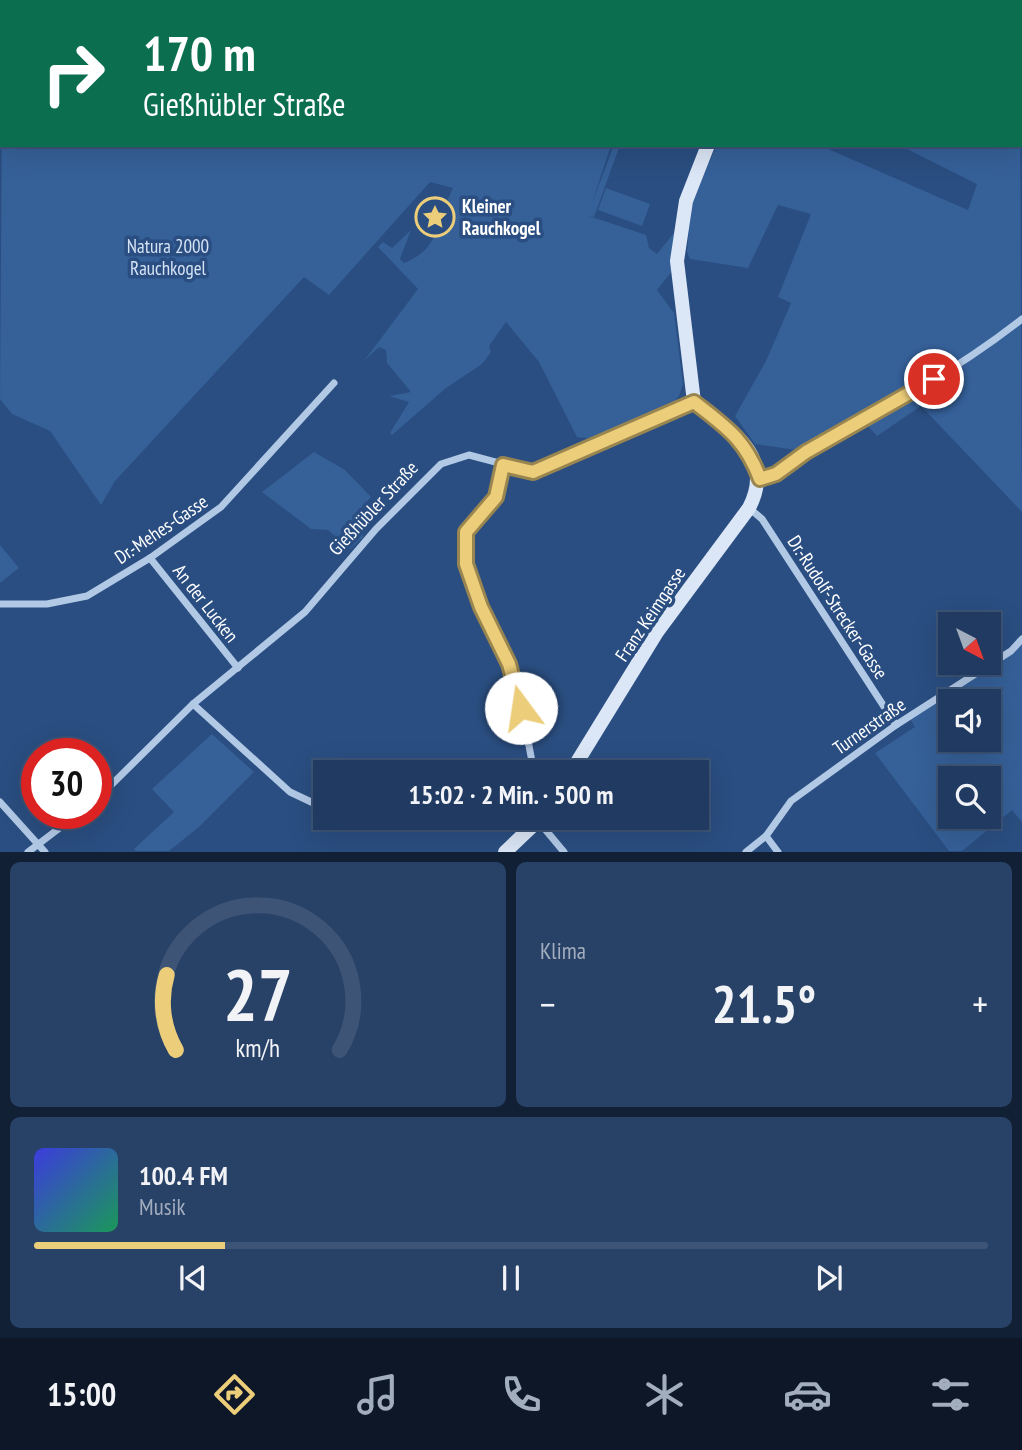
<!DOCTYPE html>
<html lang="de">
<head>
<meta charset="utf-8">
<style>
	body { margin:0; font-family:"PT Sans Narrow",sans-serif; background:#284167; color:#f1f3f6; height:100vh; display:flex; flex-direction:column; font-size:26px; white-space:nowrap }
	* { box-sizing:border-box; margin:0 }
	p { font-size:23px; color:#a2adbd }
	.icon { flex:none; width:38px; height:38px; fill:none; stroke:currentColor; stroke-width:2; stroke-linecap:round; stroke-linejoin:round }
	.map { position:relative; height:852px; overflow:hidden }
	.details { display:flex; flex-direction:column; gap:10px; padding:10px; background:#122035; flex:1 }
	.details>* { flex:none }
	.hud { position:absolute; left:0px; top:0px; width:1022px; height:147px; box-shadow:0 7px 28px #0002,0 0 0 2px #3d5476; background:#0b6e4f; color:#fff; overflow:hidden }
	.needle { width:46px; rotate:139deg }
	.tools { position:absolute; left:938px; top:612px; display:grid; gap:14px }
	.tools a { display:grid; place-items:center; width:63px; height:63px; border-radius:0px; background:#203a61; box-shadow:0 7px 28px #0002,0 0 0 2px #3d5476; font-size:35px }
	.speed { position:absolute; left:21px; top:738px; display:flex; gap:14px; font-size:35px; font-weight:700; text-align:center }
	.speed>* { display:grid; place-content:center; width:91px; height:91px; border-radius:50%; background:#203a61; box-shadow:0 7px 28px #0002,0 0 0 2px #3d5476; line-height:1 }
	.speed .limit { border:10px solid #d22; background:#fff; color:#111 }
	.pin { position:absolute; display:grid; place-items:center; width:60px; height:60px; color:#fff; margin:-30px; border:4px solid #fff; border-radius:50%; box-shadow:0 2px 7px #0007 }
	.me { position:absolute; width:77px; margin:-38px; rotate:346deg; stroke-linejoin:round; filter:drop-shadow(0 0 5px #0008) }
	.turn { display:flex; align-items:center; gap:24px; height:147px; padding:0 28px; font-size:32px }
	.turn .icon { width:91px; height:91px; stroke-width:2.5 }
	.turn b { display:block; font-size:49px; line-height:60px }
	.big { font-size:52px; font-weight:700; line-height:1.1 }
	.details .card { flex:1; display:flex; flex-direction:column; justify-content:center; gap:10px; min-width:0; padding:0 24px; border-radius:10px; background:#284167 }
	.details .dial { align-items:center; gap:0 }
	.dial svg { height:182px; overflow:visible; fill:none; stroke:#3d5476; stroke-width:7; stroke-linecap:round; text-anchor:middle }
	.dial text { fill:#f1f3f6; stroke:none }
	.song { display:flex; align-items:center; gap:21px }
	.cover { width:84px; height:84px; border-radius:10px; background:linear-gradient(135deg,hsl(240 70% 55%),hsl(150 70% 35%)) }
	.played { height:7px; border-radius:4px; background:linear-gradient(90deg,#eccd7a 20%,#3d5476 20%) }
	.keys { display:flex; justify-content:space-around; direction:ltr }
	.heat { display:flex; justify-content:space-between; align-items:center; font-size:38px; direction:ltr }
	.details .tiles { flex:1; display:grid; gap:10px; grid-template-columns:1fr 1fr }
	.card:last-child { grid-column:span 2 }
	.trip { position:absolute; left:313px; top:760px; width:396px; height:70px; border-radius:0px; background:#203a61; box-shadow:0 7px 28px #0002,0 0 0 2px #3d5476; font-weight:700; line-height:70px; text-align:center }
	.dock { display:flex; height:112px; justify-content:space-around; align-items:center; background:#0d1727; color:#a2adbd }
	.dock .icon { width:49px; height:49px }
	.dock .current { color:#eccd7a }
	.dock b { font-size:32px; color:#f1f3f6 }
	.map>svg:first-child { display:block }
	.green { fill:#356098; fill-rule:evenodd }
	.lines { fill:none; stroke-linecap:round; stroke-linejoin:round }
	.street { stroke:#b2c9e6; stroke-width:7 }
	.secondary { stroke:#dbe6f6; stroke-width:14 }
	.route-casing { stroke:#99854f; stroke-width:18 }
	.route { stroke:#eccd7a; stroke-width:12 }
	.labels { text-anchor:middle; stroke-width:7; stroke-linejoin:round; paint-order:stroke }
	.poi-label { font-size:19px; font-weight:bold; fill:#fff; stroke:#2a4e81; text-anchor:start }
	.park-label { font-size:19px; fill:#d5e3f5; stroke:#2a4e81 }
	.street-label { font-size:19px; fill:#fff; stroke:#2a4e81 }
</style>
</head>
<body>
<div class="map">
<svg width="1022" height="852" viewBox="0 0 1022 852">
	<rect width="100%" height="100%" fill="#2a4e81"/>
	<g class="green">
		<path d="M 65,0 L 662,0 L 65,2 Z"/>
		<path d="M 2,101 L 2,145 L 611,145 L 592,203 L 614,145 L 620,145 L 594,217 L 586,215 L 646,235 L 649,248 L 657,254 L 677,229 L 672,271 L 657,290 L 674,313 L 683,384 L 679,396 L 672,404 L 593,439 L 577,437 L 539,362 L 506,322 L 489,346 L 491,352 L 482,364 L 446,388 L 392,435 L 390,433 L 409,402 L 389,396 L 411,392 L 387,363 L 386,350 L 379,347 L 364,361 L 418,289 L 378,247 L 383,242 L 392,248 L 411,230 L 400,259 L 404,263 C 442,248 436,220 453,188 L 430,182 L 329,295 L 304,277 L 115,481 L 101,505 L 50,431 L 12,414 L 0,399 Z"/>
		<path d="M 1020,106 L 1022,512 L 921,406 L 877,436 L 860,417 L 796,450 L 755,444 L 735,416 L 766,361 L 791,303 L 778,297 L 811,214 L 778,205 L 748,268 L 690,259 L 687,252 L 691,202 L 717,145 L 819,145 L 968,210 L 977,184 L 899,145 L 1020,145 Z"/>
		<path d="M 606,188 L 650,204 L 642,226 L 598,210 Z"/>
		<path d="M 314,452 L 345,470 L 371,497 L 362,507 L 363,537 L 350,549 L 328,530 L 311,529 L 262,492 Z"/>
		<path d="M 0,545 L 19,568 L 0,583 Z"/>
		<path d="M 1022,645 L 1022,822 L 1012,810 L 962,851 L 949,851 L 875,753 L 915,727 L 910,719 ZM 950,702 L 989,702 L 989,740 L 950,740 ZM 950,779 L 989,779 L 989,817 L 950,817 Z"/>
		<path d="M 212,734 L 254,772 L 199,827 L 169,851 L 136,851 L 134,849 L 174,812 L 152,789 Z"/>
	</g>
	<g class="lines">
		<g class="street">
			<path d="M 503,465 L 496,497 L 466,532 L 466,564 L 481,607 L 517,683 L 534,772"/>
			<path d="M 760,479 C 780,473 793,459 811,449 C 884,410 957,370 1022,319"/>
			<path d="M 749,508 L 762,519 L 896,725"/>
			<path d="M 150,558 L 238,668"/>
			<path d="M 0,604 L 47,604 L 87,596 L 150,558 L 221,507 L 334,383"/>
			<path d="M 193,704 L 290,792 L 326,809"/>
			<path d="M 96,800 L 193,704 L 305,612 L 376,529 L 441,464 L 469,455 L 533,472 L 693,402"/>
			<path d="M 0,802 L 45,852"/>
			<path d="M 355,817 L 365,820 L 402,817"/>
			<path d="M 525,817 L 539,822 L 564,852"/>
			<path d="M 766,836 L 778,852"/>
			<path d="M 28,852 L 78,814"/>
			<path d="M 746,852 L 766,836 L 791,801 L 896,725 L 1011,651 L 1022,639"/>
		</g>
		<g class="secondary">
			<path d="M 801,0 L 802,2"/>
			<path d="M 772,2 L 773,0"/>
			<path d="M 571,772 L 657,632 L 749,508 C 776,456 731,430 694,402 L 677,261 L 686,201 L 708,145"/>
			<path d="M 505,852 L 542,817"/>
		</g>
	</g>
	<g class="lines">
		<g class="route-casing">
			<path id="route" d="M 521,708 L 509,664 L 481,607 L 466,564 L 466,532 L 496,497 L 503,465 L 533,472 L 694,402 C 726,427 745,439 760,479 L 776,474 L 806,452 L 934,379"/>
		</g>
		<use href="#route" class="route"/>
	</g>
	<defs>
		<g id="sight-ring" transform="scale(2.0125)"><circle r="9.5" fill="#2a4e81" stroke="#eccd7a" stroke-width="1.5"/><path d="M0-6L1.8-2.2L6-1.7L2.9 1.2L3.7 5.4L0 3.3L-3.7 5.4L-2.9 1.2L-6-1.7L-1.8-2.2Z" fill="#eccd7a"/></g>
	</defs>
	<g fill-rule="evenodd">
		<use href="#sight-ring" x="435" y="217"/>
	</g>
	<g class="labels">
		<g class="poi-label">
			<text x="462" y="213">Kleiner<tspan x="462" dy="22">Rauchkogel</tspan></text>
		</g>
		<g class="park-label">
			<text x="168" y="253">Natura 2000<tspan x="168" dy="22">Rauchkogel</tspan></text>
		</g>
		<g class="street-label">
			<text transform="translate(373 508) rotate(-47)" y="7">Gießhübler Straße</text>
			<text transform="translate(161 529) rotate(-34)" y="7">Dr.-Mehes-Gasse</text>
			<text transform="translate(206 603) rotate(52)" y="7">An der Lucken</text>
			<text transform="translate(838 607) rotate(57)" y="7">Dr.-Rudolf-Strecker-Gasse</text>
			<text transform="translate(650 614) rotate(-56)" y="7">Franz Keimgasse</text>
			<text transform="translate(869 726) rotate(-35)" y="7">Turnerstraße</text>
		</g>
	</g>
</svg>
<div class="tools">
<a><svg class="needle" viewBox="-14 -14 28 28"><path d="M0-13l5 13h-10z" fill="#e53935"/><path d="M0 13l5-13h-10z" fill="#a2adbd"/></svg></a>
<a><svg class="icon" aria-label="sound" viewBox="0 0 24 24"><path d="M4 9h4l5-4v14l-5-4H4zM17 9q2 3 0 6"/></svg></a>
<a><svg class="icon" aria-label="search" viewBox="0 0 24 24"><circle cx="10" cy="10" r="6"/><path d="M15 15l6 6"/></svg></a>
</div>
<div class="speed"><div class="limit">30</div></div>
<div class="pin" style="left:934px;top:379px;background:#d93025"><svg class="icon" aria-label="arrive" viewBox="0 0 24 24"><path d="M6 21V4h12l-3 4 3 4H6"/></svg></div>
<svg class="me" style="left:521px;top:708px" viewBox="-20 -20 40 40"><circle r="19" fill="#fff"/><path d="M0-13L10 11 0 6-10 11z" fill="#eccd7a"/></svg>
<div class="trip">15:02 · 2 Min. · 500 m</div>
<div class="hud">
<div class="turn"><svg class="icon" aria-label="right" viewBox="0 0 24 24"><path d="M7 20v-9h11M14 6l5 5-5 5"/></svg><div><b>170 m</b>Gießhübler Straße</div></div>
</div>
</div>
<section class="details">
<div class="tiles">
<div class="card dial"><svg viewBox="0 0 100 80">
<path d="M14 69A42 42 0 1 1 86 69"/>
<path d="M14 69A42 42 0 0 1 10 36" stroke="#eccd7a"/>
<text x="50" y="56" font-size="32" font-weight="700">27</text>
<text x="50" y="72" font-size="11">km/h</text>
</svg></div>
<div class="card"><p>Klima</p>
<div class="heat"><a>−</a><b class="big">21.5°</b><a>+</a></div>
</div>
<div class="card">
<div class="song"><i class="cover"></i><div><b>100.4 FM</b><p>Musik</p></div></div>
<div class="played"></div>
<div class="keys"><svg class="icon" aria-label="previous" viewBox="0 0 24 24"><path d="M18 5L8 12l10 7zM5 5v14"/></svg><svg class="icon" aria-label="pause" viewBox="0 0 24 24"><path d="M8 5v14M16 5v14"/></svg><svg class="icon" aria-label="next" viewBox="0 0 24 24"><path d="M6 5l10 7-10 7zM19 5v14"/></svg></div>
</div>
</div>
</section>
<nav class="dock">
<b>15:00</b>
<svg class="icon current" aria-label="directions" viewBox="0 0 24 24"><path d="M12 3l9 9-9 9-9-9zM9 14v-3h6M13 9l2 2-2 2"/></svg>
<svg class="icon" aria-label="music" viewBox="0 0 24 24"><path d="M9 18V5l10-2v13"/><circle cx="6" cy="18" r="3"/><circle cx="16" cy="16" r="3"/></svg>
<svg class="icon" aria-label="phone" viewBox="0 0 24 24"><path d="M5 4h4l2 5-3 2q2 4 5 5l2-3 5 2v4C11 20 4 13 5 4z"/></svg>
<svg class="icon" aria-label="climate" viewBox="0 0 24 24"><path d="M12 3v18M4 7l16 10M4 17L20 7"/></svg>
<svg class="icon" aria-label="car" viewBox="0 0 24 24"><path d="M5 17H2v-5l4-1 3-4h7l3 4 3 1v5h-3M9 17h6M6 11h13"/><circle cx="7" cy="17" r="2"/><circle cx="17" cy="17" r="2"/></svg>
<svg class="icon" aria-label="filters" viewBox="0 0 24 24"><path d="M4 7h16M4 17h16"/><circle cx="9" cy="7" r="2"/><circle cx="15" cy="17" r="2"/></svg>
</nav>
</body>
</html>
